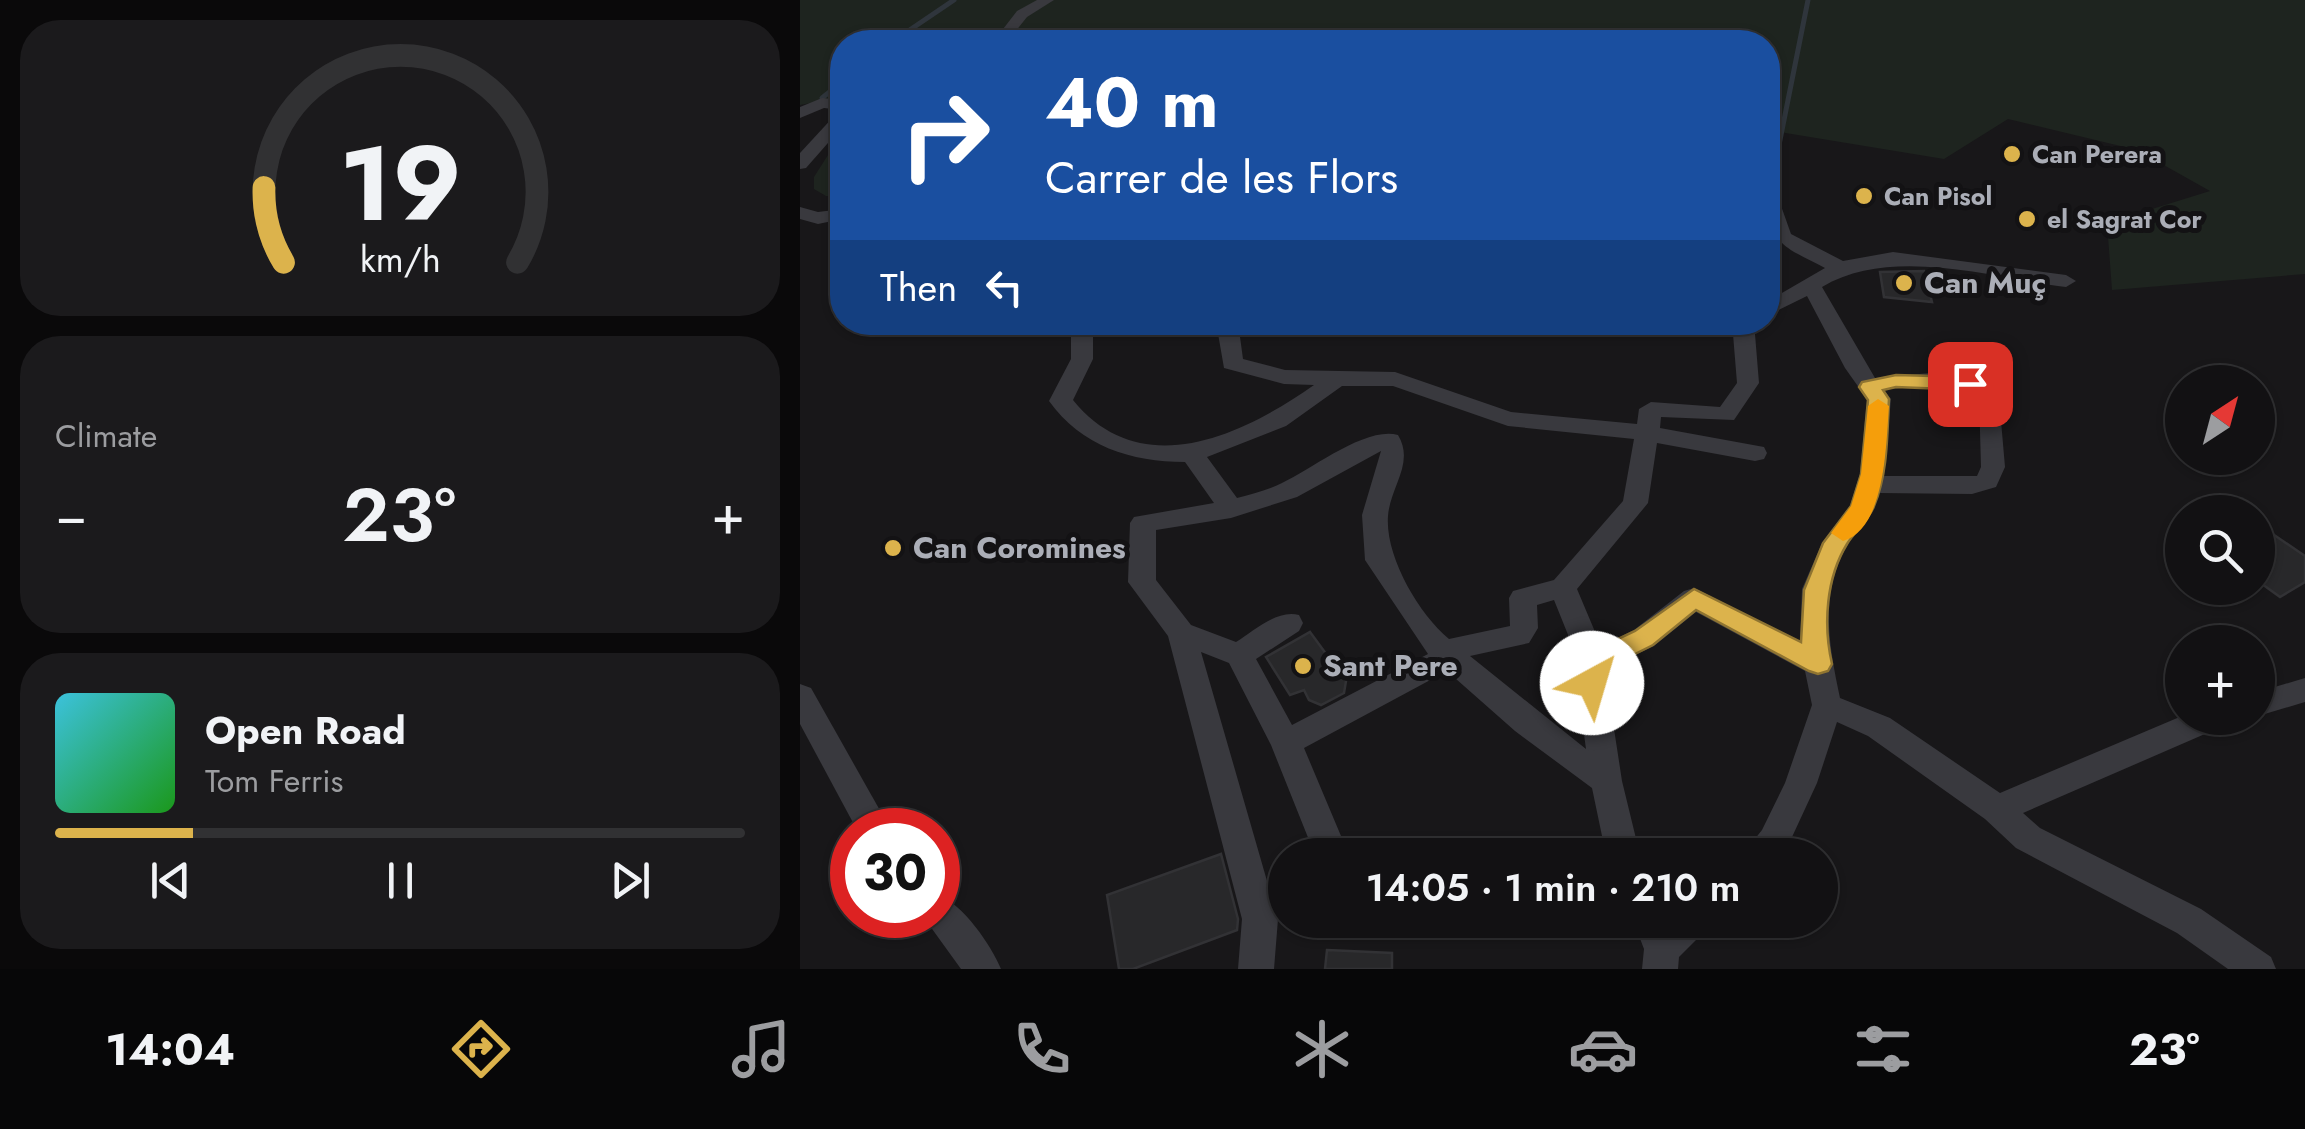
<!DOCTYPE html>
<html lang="en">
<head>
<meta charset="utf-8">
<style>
	body { margin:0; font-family:Jost,sans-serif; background:#1b1a1c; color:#f1f3f6; height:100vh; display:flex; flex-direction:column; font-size:38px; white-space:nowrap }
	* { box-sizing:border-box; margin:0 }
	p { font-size:32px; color:#9c9da0 }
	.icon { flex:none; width:55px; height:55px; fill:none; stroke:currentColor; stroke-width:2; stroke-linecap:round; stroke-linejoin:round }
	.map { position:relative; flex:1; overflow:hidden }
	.sheet { display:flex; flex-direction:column; gap:20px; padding:20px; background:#0a090a; width:800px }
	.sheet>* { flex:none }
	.guide { position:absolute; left:30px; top:30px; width:950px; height:305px; border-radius:40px; box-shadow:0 2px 8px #0004,0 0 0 2px #313133; background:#1a4fa0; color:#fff; overflow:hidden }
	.needle { width:65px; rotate:36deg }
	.controls { position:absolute; left:1365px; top:365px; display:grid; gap:20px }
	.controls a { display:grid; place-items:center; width:110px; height:110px; border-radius:50%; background:#121113; box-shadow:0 2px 8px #0004,0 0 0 2px #313133; font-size:50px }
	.speed { position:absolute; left:30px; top:808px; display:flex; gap:20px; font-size:50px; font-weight:700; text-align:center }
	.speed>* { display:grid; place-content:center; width:130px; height:130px; border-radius:50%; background:#121113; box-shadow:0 2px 8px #0004,0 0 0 2px #313133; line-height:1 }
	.speed .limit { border:15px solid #d22; background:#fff; color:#111 }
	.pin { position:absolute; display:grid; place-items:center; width:85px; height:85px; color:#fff; margin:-42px; border-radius:20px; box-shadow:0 5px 15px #0006 }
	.me { position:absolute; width:110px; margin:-55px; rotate:39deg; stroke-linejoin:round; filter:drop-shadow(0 0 8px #0008) }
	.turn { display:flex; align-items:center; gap:35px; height:210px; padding:0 50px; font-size:45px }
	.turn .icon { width:130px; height:130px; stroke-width:2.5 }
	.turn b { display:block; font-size:70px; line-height:85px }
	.then { display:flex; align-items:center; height:95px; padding:0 50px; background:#0003; gap:20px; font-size:38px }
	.big { font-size:75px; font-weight:600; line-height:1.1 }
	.sheet .widget { flex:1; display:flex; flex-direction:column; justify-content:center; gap:15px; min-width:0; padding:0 35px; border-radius:40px; background:#1b1a1c }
	.sheet .dial { align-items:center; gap:0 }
	.dial svg { height:260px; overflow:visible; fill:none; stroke:#313133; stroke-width:7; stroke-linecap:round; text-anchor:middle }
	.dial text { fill:#f1f3f6; stroke:none }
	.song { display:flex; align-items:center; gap:30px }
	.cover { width:120px; height:120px; border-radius:15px; background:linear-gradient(135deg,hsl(190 70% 55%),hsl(120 70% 35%)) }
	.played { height:10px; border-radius:5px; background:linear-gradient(90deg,#dcb34c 20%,#313133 20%) }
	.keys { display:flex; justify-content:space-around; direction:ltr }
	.heat { display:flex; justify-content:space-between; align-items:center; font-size:55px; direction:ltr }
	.trip { position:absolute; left:468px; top:838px; width:570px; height:100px; border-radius:50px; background:#121113; box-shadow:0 2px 8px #0004,0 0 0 2px #313133; font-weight:600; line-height:100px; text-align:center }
	.menu { display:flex; height:160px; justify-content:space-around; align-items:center; background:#070708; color:#9c9da0 }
	.menu .icon { width:70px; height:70px }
	.menu .on { color:#dcb34c }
	.menu b { font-size:45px; color:#f1f3f6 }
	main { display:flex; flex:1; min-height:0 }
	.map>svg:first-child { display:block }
	.green { fill:#1e241f }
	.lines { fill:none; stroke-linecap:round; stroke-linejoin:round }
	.stream { stroke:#2f353c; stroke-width:5 }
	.building { fill:#28282a; stroke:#323235; stroke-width:2.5 }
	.minor { fill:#39393e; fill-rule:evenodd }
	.route { fill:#dcb34c; stroke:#8f7431; stroke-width:2.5 }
	.slow { fill:#f59e0b }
	.poi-dot { fill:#dcb34c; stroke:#131214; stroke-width:4 }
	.labels { text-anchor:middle; stroke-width:10; stroke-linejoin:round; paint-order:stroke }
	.far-poi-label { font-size:25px; font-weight:bold; fill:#abaeb7; stroke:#131214; text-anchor:start }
	.poi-label { font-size:30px; font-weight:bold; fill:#abaeb7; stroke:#131214; text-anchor:start }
</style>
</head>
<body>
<main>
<section class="sheet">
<div class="widget dial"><svg viewBox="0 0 100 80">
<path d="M14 69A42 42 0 1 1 86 69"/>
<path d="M14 69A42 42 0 0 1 8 46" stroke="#dcb34c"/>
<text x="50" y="56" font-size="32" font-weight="700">19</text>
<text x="50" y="72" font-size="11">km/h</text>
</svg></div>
<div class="widget"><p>Climate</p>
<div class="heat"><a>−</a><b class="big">23°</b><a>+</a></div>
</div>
<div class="widget">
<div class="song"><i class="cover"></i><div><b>Open Road</b><p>Tom Ferris</p></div></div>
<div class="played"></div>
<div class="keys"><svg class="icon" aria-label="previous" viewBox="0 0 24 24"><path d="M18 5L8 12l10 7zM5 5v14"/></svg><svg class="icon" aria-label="pause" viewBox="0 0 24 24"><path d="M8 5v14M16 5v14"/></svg><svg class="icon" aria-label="next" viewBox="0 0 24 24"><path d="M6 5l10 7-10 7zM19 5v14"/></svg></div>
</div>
</section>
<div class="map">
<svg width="1505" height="969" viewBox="0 0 1505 969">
	<rect width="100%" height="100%" fill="#181719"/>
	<g class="green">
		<path d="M 0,0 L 1505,0 L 1505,274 L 1312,290 L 1307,223 L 1410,191 L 1337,150 L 1208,119 L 1144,159 L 968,130 L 968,42 L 648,42 L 639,35 L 633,42 L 42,42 L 42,97 L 0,105 Z"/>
		<path d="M 42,133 L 42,196 L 26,196 L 14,189 L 14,177 Z"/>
	</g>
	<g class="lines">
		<g class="stream">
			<path d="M 92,42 L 154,0"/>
			<path d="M 22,98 L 42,82"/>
			<path d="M 977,155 L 1008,0"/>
		</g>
	</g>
	<g class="building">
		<path d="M 1124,271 L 1132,302 L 1084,297 L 1080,272 Z"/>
		<path d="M 1458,524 L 1505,556 L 1505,582 L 1480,597 L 1458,581 Z"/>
		<path d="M 510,632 L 546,681 L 544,693 L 521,705 L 509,700 L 504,690 L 490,695 L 466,657 Z"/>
		<path d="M 421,854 L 438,919 L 437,930 L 333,969 L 319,969 L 307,895 Z"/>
		<path d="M 527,950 L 592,953 L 592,969 L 525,969 Z"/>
	</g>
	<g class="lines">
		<g class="minor">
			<path d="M 237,0 L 254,0 L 227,17 L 207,42 L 193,42 L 217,11 Z"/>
			<path d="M 22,98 L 42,100 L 42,110 L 24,108 L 0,118 L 0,107 Z"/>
			<path d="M 42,112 L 42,127 L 6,168 L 0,169 L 0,153 L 36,114 Z"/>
			<path d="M 968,198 L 980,203 L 991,234 L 1043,261 L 1093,252 L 1266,275 L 1276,281 L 1266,287 C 1190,277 1091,246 1022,287 L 1075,378 L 1130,373 L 1198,386 L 1205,467 L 1196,487 L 1172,494 L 1079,493 C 1073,515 1058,526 1047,546 C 1019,594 1029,646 1040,698 L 1090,718 L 1200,793 L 1382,716 L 1425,718 L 1421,727 L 1223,813 L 1240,828 L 1401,909 L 1471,957 L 1476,969 L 1428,969 L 1377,933 L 1216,848 L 1185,819 L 1068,736 L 1037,722 L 1017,783 L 986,850 L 981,855 L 942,855 L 962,830 L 985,783 L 1012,705 L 1005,671 L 896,612 L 854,646 L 808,668 L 807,683 L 822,781 L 840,855 L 806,855 L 792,788 L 715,731 L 647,671 L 504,748 L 549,855 L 515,855 L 471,745 L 429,663 L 401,652 L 478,919 L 474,969 L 438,969 L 442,919 L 368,636 L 328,582 L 330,523 L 334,517 L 414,503 L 385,462 C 331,462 281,446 249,401 L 271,359 L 271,322 L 293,322 L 293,359 L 273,400 C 341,484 443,435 514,385 L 484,384 L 424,368 L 416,322 L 438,322 L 443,359 L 485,370 L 595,372 L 711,412 L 837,424 L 839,409 L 851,402 L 920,407 L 937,383 L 932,322 L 954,322 L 959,383 L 934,420 L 861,417 L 860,428 L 964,447 L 967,453 L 964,459 L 955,461 L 857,443 L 848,503 L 777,589 L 801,646 L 834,630 L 884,591 L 894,588 L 1000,641 L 1002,589 L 1022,543 L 1050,506 L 1060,474 L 1067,399 L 1045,368 L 1007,296 L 968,315 L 968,301 L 1025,268 C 988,248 968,246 968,198 ZM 542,386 L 593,386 L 708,426 L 834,439 L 823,501 L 754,580 L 713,591 L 709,598 L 710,626 L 649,639 C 618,613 585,556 588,516 C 590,487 615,463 598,435 C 566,426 512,469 482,483 C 468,490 452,494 437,498 L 407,457 L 486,426 ZM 1114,386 L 1179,395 L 1181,467 L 1177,476 L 1084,476 L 1091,399 L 1084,390 ZM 581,451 L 562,515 L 565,560 L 628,654 L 492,725 L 456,659 L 499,631 L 503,623 L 499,615 C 477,609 454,631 436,642 L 391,625 L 356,580 L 356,530 L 431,518 L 497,497 ZM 754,600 L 779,662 L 777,683 L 786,749 L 670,656 L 729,643 L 738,628 L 737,605 Z"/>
			<path d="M 0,207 L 18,212 L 42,209 L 42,219 L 18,224 L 0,219 Z"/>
			<path d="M 1505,678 L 1505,702 L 1458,716 L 1458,692 Z"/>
			<path d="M 0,684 L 11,688 L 91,830 L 57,830 L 0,724 Z"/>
			<path d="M 138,895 C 163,904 191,945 201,969 L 161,969 L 122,915 L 138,915 Z"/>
			<path d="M 833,920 L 910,920 L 904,932 L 879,957 L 878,969 L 842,969 L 844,949 Z"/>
		</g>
	</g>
	<path class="route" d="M 1096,375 L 1170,377 L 1181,384 L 1170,390 L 1096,387 L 1083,390 L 1089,399 C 1087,435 1088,473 1074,506 C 1069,520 1055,531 1047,544 C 1026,578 1023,625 1032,664 L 1028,671 L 1018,674 L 1009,671 L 896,610 L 853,645 L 807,668 L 802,691 L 792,694 L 783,691 L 779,683 L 784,655 L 835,631 L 894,589 L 1001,642 L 1004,590 L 1023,543 L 1051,506 L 1061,474 L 1068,400 L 1059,387 L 1062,382 Z"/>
	<path class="slow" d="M 1078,399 L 1089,406 C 1086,442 1086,529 1043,541 L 1031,533 L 1051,506 L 1061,474 L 1068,406 Z"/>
	<g class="poi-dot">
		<circle cx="1212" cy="154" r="10"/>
		<circle cx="1064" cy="196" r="10"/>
		<circle cx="1227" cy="219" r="10"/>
		<circle cx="1104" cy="283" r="10"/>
		<circle cx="93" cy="548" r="10"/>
		<circle cx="503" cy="666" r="10"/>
	</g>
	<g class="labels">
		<g class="far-poi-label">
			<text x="1232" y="163">Can Perera</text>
			<text x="1084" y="205">Can Pisol</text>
			<text x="1247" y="228">el Sagrat Cor</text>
		</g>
		<g class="poi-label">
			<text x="1124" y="293">Can Muç</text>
			<text x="113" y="558">Can Coromines</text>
			<text x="523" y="676">Sant Pere</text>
		</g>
	</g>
</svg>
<div class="controls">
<a><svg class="needle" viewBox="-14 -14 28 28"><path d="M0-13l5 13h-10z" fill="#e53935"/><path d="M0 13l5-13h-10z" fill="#9c9da0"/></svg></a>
<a><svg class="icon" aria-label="search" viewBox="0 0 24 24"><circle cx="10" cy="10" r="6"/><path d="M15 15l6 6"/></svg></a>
<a>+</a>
</div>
<div class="speed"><div class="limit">30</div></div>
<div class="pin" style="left:1170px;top:384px;background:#d93025"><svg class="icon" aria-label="arrive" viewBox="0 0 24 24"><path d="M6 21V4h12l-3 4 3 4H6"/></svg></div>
<svg class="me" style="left:792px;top:683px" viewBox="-20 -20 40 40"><circle r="19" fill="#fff"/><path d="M0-13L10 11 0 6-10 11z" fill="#dcb34c"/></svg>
<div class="trip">14:05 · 1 min · 210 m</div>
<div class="guide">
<div class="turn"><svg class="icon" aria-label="right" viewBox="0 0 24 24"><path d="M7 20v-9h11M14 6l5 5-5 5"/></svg><div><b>40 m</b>Carrer de les Flors</div></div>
<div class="then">Then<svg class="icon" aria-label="left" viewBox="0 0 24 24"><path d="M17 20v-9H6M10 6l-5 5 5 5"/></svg></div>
</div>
</div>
</main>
<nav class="menu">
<b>14:04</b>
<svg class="icon on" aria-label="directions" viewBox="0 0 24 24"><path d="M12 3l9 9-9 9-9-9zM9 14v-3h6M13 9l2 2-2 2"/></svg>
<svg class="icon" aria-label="music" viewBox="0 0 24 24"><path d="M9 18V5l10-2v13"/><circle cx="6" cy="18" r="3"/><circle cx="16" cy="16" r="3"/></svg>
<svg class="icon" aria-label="phone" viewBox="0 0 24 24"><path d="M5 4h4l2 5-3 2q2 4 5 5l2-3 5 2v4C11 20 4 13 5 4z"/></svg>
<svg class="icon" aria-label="climate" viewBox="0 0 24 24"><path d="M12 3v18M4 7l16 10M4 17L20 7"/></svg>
<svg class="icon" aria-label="car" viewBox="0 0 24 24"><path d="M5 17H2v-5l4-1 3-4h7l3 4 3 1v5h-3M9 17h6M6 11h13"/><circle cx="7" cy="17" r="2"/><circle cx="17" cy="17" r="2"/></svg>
<svg class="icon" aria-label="filters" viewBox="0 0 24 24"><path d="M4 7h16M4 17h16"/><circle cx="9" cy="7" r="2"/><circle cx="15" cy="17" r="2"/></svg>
<b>23°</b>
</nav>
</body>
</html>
